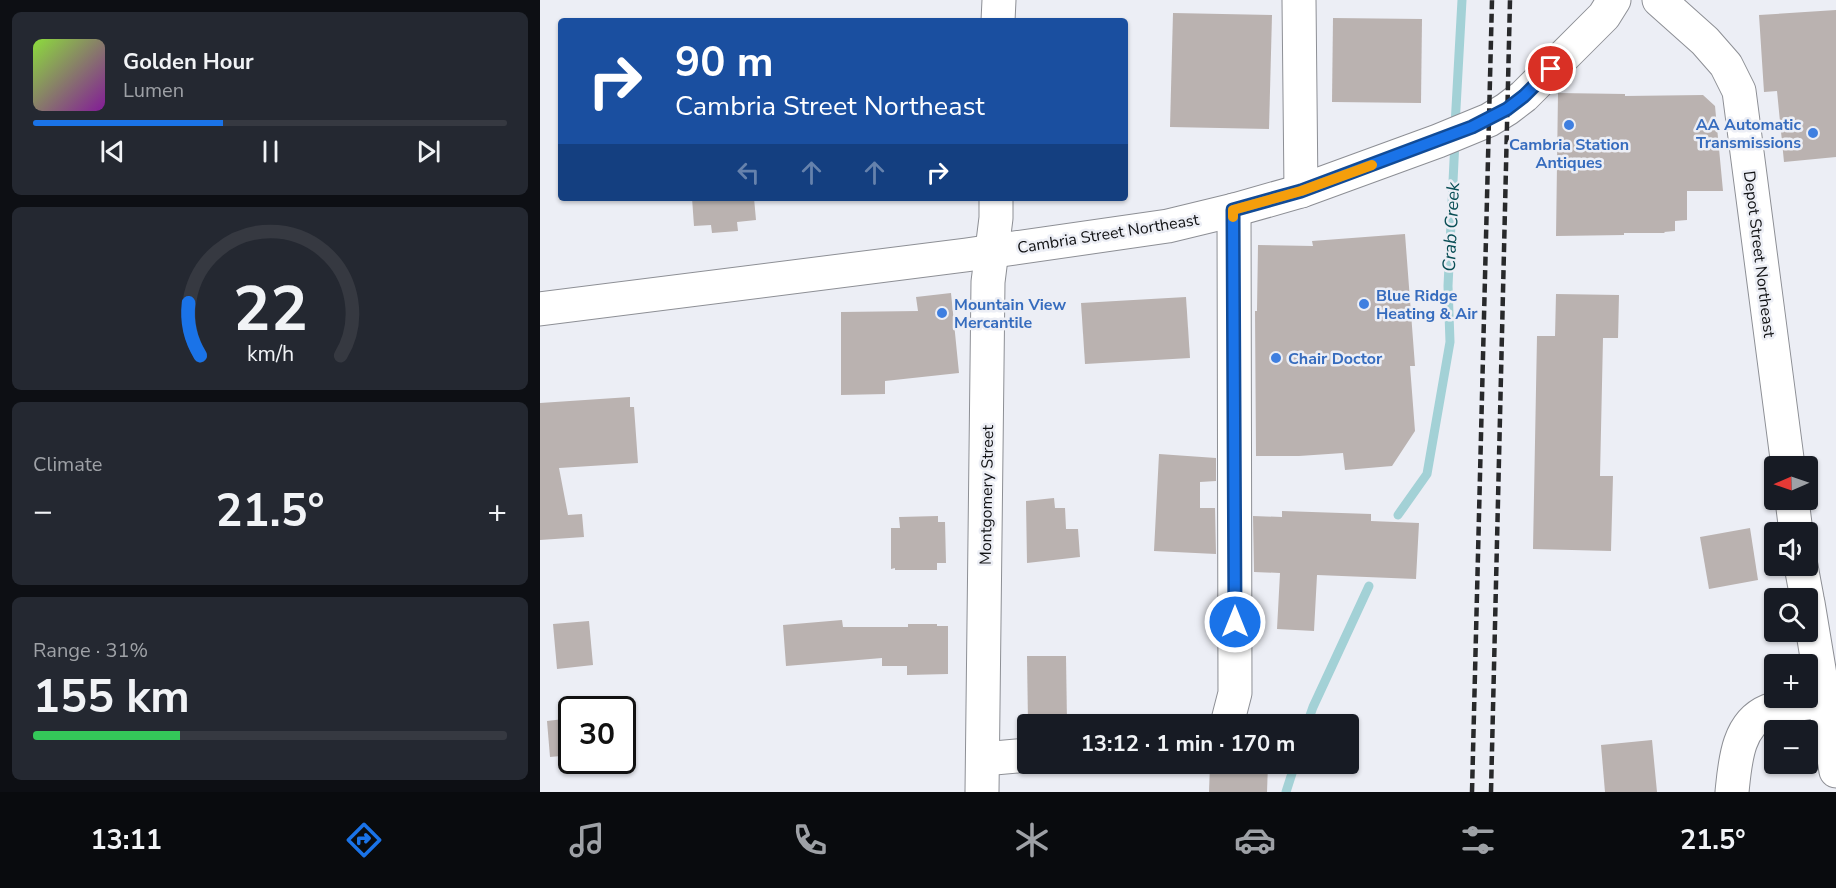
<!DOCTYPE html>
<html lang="en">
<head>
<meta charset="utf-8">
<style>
	body { margin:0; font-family:"Nunito Sans",sans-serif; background:#242831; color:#f1f3f6; height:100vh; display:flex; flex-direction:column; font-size:22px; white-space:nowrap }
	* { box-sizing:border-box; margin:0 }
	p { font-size:20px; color:#9ea1a6 }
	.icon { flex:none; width:33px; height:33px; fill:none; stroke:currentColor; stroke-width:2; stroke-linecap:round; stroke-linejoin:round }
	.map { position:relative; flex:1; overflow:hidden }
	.details { display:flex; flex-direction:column; gap:12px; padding:12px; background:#0d0f14; width:540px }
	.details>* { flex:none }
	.guide { position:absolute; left:18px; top:18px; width:570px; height:183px; border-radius:6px; box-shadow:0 2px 4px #0004; background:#1a4fa0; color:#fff; overflow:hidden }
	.needle { width:39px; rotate:268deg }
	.fabs { position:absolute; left:1224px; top:456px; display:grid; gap:12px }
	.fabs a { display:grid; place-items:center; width:54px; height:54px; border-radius:6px; background:#171b24; box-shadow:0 2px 4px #0004; font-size:30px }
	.speed { position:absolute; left:18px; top:696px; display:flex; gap:12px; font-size:30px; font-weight:700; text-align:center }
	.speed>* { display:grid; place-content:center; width:78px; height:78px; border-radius:50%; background:#171b24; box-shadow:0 2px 4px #0004; line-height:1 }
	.speed .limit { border:3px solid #111; border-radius:9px; background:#fff; color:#111 }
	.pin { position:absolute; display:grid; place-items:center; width:51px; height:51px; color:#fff; margin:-26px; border:3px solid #fff; border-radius:50%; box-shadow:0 2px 6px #0007 }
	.me { position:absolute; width:66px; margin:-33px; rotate:0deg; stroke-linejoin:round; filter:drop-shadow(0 0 4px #0008) }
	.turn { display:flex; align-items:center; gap:21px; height:126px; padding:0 18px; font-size:27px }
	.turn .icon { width:78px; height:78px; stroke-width:2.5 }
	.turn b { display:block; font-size:42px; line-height:51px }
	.lanes { display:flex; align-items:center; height:57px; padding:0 18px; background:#0003; justify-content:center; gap:30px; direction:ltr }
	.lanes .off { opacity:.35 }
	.big { font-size:45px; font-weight:700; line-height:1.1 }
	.details .widget { flex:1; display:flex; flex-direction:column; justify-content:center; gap:9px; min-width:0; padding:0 21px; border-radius:9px; background:#242831 }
	.details .dial { align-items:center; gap:0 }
	.dial svg { height:156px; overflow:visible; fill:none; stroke:#363941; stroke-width:7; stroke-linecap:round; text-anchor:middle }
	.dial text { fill:#f1f3f6; stroke:none }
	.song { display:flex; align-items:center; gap:18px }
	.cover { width:72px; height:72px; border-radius:9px; background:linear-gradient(135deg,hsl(90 70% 55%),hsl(290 70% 35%)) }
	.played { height:6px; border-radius:3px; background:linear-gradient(90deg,#1a73e8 40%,#363941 40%) }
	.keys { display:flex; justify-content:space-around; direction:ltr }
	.heat { display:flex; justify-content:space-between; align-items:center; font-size:33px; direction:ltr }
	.charge { height:9px; border-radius:4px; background:linear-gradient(90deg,#34c759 31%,#363941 0) }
	.trip { position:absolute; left:477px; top:714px; width:342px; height:60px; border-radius:6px; background:#171b24; box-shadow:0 2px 4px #0004; font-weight:700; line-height:60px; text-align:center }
	.menu { display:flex; height:96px; justify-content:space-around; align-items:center; background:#090b0e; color:#9ea1a6 }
	.menu .icon { width:42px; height:42px }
	.menu .selected { color:#1a73e8 }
	.menu b { font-size:27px; color:#f1f3f6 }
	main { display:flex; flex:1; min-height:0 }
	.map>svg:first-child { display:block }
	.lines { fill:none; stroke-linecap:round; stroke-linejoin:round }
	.stream { stroke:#a3d1d6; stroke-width:9 }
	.building { fill:#bab2b0 }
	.minor-casing { stroke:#8d8f95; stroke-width:35 }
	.major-casing { stroke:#8d8f95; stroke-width:35 }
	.minor { stroke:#fff; stroke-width:33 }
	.major { stroke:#fff; stroke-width:33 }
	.rail { stroke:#28292b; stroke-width:4.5; stroke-dasharray:9 4.5; stroke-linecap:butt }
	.route-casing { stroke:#114b97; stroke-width:15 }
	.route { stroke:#1a73e8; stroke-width:10 }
	.slow { stroke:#f59e0b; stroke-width:10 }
	.shop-dot { fill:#3f7fe0; stroke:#eceef5; stroke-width:2 }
	.labels { text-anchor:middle; stroke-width:5; stroke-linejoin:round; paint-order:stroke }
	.shop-label { font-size:16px; font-weight:bold; fill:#366cbe; stroke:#eceef5; text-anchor:start }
	.street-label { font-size:16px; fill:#101113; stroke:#eceef5 }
	.water-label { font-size:18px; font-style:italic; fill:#094e55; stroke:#eceef5 }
</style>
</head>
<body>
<main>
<section class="details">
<div class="widget">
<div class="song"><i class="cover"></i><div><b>Golden Hour</b><p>Lumen</p></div></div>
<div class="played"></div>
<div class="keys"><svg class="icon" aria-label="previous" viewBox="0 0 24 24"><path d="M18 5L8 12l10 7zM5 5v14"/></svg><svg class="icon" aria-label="pause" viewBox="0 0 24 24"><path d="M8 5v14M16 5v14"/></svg><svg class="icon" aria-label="next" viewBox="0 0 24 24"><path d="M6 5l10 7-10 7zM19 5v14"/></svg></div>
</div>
<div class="widget dial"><svg viewBox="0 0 100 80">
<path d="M14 69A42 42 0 1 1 86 69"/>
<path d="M14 69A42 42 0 0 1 8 42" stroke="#1a73e8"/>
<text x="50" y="56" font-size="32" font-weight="700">22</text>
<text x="50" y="72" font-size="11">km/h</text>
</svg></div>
<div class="widget"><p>Climate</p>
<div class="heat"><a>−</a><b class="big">21.5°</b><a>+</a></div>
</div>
<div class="widget"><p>Range · 31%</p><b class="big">155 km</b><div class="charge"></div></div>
</section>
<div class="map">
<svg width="1296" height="792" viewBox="0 0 1296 792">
	<rect width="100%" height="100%" fill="#eceef5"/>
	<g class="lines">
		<g class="stream">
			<path d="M 915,126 L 922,0"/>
			<path d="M 858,515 L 887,474 L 910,342 L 908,286 L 915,140"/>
			<path d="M 767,724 L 773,707 L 829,586"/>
			<path d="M 746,792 L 755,764"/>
		</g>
	</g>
	<g class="building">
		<path d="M 1296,10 L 1296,157 L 1244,162 L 1237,91 L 1224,92 L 1219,15 Z"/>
		<path d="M 633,13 L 732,15 L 729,129 L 630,127 Z"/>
		<path d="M 793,18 L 882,19 L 881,103 L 792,102 Z"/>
		<path d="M 1018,93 L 1085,94 L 1085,96 L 1163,95 L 1175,106 L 1183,191 L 1147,191 L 1147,220 L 1135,221 L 1135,231 L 1124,232 L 1125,233 L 1084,233 L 1084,235 L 1016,236 Z"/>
		<path d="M 152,198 L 214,198 L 216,220 L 197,222 L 198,231 L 172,233 L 171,225 L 154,226 Z"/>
		<path d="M 865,234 L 875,366 L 870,366 L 875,431 L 852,466 L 805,470 L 803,453 L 759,456 L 716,456 L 715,311 L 717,311 L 718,245 L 773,246 L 772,241 Z"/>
		<path d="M 411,293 L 419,373 L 345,381 L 345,394 L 301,395 L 301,312 L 378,311 L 376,297 Z"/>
		<path d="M 1016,294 L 1079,295 L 1078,338 L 1063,338 L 1060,476 L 1073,476 L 1071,551 L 993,549 L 997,336 L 1015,336 Z"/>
		<path d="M 646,297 L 650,358 L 545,364 L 541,303 Z"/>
		<path d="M 90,397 L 90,407 L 94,407 L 98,463 L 19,468 L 28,515 L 42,514 L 44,537 L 0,540 L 0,403 Z"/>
		<path d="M 619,454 L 676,458 L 676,481 L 660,482 L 660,508 L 675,508 L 676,554 L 614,551 Z"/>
		<path d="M 514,498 L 515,508 L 525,508 L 526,529 L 538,529 L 540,557 L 487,563 L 486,501 Z"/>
		<path d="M 742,511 L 831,514 L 831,521 L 879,523 L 876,579 L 777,575 L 774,631 L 737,629 L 740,573 L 714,572 L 713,516 L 742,517 Z"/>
		<path d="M 398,516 L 398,522 L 405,522 L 406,563 L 397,563 L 397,570 L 355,570 L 355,568 L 351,569 L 351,528 L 360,528 L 359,517 Z"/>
		<path d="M 1210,528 L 1218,580 L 1169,589 L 1160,537 Z"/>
		<path d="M 302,620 L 303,627 L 368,627 L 368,624 L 397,624 L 397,626 L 408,626 L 408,674 L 367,675 L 367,666 L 342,666 L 342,658 L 246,666 L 243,625 Z"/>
		<path d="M 49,621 L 53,665 L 17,669 L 13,624 Z"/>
		<path d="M 487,656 L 526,656 L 527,723 L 488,723 Z"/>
		<path d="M 32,718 L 32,755 L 10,757 L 7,721 Z"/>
		<path d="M 1112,740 L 1117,792 L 1065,792 L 1061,745 Z"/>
		<path d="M 670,764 L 728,764 L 727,792 L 669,792 Z"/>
	</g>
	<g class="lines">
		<g class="minor-casing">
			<g id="minor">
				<path d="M 759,0 L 761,191"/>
				<path d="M 1119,0 L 1165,41 L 1186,65 L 1199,91 L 1248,466"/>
				<path d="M 458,21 L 459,0"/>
				<path d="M 1252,500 L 1256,532"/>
				<path d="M 1261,566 L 1267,598"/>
				<path d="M 1268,603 L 1296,771"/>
				<path d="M 687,724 L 695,693 L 694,210"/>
				<path d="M 443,759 L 488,755"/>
				<path d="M 442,792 L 448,282 L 456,218 L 456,198"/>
				<path d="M 1192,792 C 1195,763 1197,724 1228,711 C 1240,706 1270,703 1284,700"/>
			</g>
		</g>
		<g class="major-casing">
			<path id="major" d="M 0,309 L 426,255 L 628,226 L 694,210 L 761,191 L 898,141 L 949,120 L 967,109 L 984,96 L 1064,16 L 1074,0"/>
		</g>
		<use href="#minor" class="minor"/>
		<use href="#major" class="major"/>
		<g class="rail">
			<path d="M 932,792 L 952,0"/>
			<path d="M 951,792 L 970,0"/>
		</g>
	</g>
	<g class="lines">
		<g class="route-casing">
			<path id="route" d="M 695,622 L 693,210 L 761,191 L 932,127 L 967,109 L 984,96 L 1011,69"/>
		</g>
		<use href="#route" class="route"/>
		<path class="slow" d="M 693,217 L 693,210 L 761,191 L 832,165"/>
	</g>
	<g class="shop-dot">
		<circle cx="1029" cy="125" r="6"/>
		<circle cx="1273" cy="133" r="6"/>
		<circle cx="824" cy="304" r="6"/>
		<circle cx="402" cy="313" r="6"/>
		<circle cx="736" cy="358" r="6"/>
	</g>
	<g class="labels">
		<g class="shop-label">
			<text x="1261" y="130" text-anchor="end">AA Automatic<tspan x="1261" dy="18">Transmissions</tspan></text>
			<text x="1029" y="150" text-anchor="middle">Cambria Station<tspan x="1029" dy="18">Antiques</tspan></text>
			<text x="836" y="301">Blue Ridge<tspan x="836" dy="18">Heating &amp; Air</tspan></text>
			<text x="414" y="310">Mountain View<tspan x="414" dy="18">Mercantile</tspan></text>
			<text x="748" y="364">Chair Doctor</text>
		</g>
		<g class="street-label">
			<text transform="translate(568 233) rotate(-9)" y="6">Cambria Street Northeast</text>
			<text transform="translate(1220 254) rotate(83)" y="6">Depot Street Northeast</text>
			<text transform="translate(446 495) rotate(-89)" y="6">Montgomery Street</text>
		</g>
		<g class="water-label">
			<text transform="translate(911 227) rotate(-87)" y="6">Crab Creek</text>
		</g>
	</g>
</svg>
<div class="fabs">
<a><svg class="needle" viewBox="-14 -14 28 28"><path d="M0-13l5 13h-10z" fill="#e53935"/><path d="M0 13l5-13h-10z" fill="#9ea1a6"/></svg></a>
<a><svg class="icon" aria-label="sound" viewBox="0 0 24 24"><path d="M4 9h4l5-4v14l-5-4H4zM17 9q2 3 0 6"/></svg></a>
<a><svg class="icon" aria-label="search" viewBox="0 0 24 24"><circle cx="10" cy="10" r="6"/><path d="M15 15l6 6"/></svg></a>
<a>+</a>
<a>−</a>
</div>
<div class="speed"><div class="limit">30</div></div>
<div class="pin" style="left:1011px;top:69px;background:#d93025"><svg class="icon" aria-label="arrive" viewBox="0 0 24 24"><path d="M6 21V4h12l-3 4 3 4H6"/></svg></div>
<svg class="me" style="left:695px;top:622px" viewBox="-20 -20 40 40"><circle r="17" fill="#1a73e8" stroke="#fff" stroke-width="3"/><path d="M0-11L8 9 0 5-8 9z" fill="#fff"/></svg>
<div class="trip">13:12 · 1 min · 170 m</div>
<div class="guide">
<div class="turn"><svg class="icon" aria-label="right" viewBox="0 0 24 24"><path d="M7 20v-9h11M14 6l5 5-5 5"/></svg><div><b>90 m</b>Cambria Street Northeast</div></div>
<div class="lanes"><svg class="icon off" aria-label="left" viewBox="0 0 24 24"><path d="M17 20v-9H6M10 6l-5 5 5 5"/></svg><svg class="icon off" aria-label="ahead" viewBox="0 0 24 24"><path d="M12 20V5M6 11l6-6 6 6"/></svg><svg class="icon off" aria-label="ahead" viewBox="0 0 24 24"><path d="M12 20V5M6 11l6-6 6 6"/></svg><svg class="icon" aria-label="right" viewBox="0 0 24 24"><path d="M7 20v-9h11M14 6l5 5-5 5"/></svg></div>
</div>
</div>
</main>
<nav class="menu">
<b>13:11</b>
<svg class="icon selected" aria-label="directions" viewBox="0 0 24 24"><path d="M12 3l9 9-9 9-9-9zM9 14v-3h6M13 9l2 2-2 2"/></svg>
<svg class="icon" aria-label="music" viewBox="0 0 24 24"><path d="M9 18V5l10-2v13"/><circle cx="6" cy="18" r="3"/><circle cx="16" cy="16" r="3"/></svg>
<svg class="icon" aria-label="phone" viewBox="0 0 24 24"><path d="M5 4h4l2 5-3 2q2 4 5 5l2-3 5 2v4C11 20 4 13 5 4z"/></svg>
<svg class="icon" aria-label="climate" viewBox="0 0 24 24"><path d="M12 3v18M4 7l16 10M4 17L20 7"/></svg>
<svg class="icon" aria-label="car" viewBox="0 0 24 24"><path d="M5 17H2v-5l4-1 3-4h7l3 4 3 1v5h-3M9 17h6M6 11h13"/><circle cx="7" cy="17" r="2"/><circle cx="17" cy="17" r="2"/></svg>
<svg class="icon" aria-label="filters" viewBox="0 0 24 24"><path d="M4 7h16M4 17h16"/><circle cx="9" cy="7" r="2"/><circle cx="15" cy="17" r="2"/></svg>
<b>21.5°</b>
</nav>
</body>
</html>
